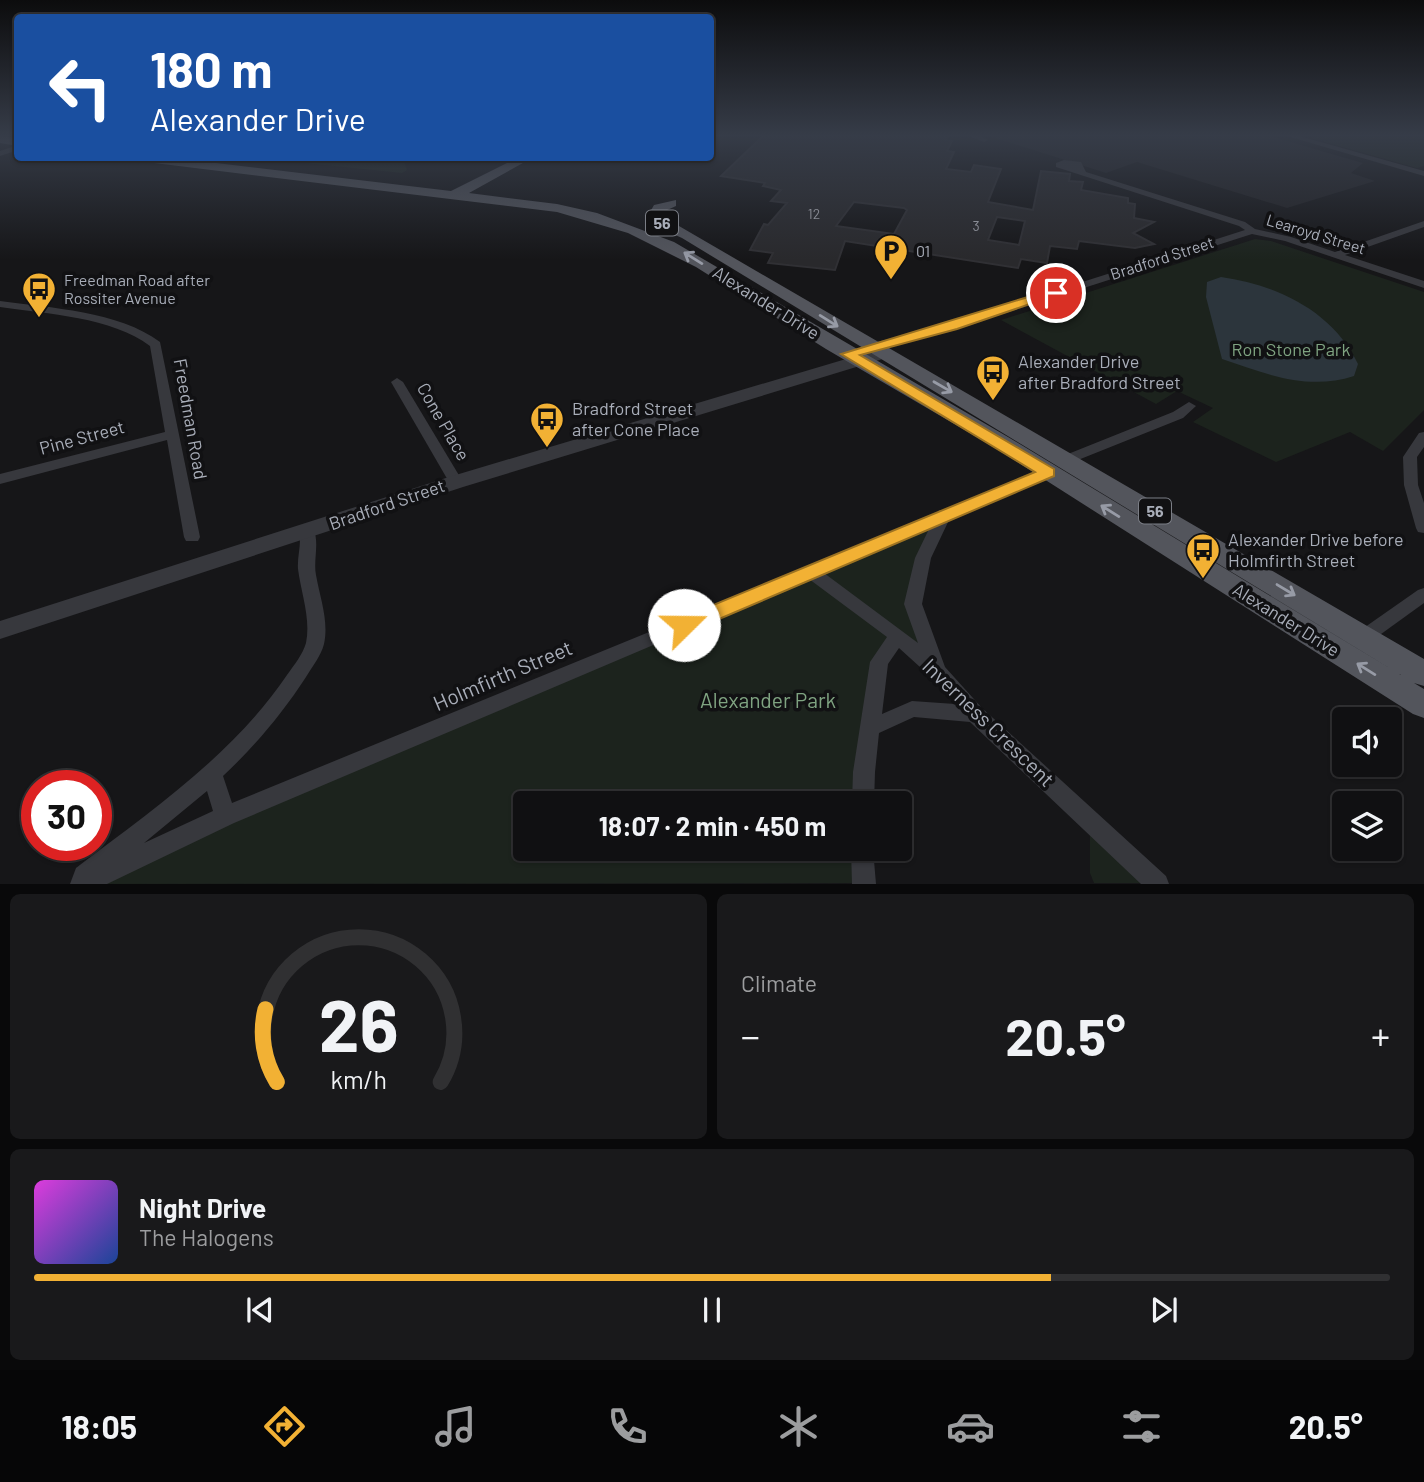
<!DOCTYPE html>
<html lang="en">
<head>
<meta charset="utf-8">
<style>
	body { margin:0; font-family:Barlow,sans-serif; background:#19191b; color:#f1f3f6; height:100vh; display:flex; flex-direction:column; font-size:26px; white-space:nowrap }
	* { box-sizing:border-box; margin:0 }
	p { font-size:23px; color:#9c9d9f }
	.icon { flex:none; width:38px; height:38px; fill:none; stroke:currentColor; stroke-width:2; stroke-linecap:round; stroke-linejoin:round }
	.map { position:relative; height:884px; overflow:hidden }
	.panel { display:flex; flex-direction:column; gap:10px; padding:10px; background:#09090a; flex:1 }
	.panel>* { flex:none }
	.guide { position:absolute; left:14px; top:14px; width:700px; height:147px; border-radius:7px; box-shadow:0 2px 5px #0004,0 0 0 2px #303032; background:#1a4fa0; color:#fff; overflow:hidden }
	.controls { position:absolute; left:1332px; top:707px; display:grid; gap:14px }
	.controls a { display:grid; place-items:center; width:70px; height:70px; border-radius:7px; background:#101012; box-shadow:0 2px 5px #0004,0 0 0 2px #303032; font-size:35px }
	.speed { position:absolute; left:21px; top:770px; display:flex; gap:14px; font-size:35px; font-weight:700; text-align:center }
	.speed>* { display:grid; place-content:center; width:91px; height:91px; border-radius:50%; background:#101012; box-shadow:0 2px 5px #0004,0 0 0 2px #303032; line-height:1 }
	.speed .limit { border:10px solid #d22; background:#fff; color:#111 }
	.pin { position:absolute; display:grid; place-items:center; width:60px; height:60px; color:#fff; margin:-30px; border:4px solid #fff; border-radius:50%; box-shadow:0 2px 7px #0007 }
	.me { position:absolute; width:77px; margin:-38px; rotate:68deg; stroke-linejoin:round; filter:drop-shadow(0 0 5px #0008) }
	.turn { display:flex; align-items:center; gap:24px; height:147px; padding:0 21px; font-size:32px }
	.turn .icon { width:91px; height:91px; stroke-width:2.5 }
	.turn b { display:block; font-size:49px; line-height:60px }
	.big { font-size:52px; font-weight:700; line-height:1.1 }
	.panel .tile { flex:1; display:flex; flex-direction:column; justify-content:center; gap:10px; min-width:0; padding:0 24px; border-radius:10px; background:#19191b }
	.panel .dial { align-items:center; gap:0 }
	.dial svg { height:182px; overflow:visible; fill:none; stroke:#303032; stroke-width:7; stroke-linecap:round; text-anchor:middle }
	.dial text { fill:#f1f3f6; stroke:none }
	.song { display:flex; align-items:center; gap:21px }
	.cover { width:84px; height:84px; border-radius:10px; background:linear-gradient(135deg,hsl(300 70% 55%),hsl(220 70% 35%)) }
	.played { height:7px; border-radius:4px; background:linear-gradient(90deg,#f2b134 75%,#303032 75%) }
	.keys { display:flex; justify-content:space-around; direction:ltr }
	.heat { display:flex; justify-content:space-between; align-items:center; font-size:38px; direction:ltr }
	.panel .tiles { flex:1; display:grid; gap:10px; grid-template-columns:1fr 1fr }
	.tile:last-child { grid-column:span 2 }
	.trip { position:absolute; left:513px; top:791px; width:399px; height:70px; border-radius:7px; background:#101012; box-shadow:0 2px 5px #0004,0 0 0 2px #303032; font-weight:700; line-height:70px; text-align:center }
	.menu { display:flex; height:112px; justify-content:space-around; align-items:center; background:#060607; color:#9c9d9f }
	.menu .icon { width:49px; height:49px }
	.menu .selected { color:#f2b134 }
	.menu b { font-size:32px; color:#f1f3f6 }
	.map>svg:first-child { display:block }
	.built { fill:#222225 }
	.green { fill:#1c231d }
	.water { fill:#2c353c }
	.building { fill:#29292c; stroke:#303034; stroke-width:2; fill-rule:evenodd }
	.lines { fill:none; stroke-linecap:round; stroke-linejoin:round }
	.minor { fill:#37383d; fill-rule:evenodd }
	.tertiary { fill:#37383d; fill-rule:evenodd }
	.primary { fill:#53555c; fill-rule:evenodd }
	.oneway { stroke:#979ba6 }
	.route { fill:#f2b134; stroke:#9d7322; stroke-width:2 }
	.labels { text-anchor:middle; stroke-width:7; stroke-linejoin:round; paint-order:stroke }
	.number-label { font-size:14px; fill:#888b94 }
	.shield { fill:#111113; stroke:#7b7e86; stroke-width:2 }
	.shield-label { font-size:16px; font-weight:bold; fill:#a8adb8 }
	.far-street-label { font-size:16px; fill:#a8adb8; stroke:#111113 }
	.far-poi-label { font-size:16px; fill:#a8adb8; stroke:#111113; text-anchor:start }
	.street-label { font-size:18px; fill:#a8adb8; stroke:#111113 }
	.park-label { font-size:18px; fill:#7fa381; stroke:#111113 }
	.poi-label { font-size:18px; fill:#a8adb8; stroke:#111113; text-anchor:start }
	.near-street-label { font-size:21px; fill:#a8adb8; stroke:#111113 }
	.near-park-label { font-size:21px; fill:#7fa381; stroke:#111113 }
</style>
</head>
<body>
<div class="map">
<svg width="1424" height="884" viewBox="0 0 1424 884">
	<rect width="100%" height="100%" fill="#161618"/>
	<path class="built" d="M 989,136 L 1270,136 L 1363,163 L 1351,173 L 1375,181 L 1287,208 L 1137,162 L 1106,173 Z"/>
	<g class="green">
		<path d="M 1304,136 L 1424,136 L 1424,166 L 1417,168 Z"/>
		<path d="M 256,158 L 413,158 L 404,162 L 407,170 L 402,173 Z"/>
		<path d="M 1255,239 L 1271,241 L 1424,292 L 1424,410 L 1383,451 L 1350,432 L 1276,462 L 1193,422 L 1213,408 L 1177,391 L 1156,404 L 1001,320 Z"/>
		<path d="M 944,514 L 913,604 L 938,672 L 898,636 L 879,662 L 864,772 L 863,803 L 525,803 L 525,849 L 862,849 L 864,883 L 81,884 Z"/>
		<path d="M 1090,821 L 1158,883 L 1094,883 L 1090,873 Z"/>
	</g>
	<path class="water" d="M 1221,277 C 1278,285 1333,312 1358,364 L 1354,376 C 1308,391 1266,374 1222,359 L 1206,297 L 1207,282 Z"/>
	<path class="building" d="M 763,136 L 948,136 L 945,140 L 952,141 L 947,151 L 954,152 L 946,169 L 971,172 L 974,165 L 1001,169 L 988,202 L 1033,210 L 1041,171 L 1070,174 L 1069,181 L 1083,182 L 1081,190 L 1128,198 L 1128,203 L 1135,204 L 1134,218 L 1154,222 L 1133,233 L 1154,244 L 1135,248 L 1079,241 L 1077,249 L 1050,246 L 1047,263 L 1021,259 L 1018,268 L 845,241 L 835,270 L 768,263 L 773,253 L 750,250 L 764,224 L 768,225 L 787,203 L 771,201 L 781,190 L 763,186 L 765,183 L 721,176 ZM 854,202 L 904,208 L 907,210 L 894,234 L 836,226 ZM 997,217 L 1025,221 L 1019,245 L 988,240 Z"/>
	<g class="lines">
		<g class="minor">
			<path d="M 969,136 L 980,136 L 988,140 L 984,142 Z"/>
			<path d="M 1287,136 L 1299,136 L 1424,171 L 1424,176 Z"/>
			<path d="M 18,145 L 18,150 L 0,156 L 0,151 Z"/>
			<path d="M 1064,160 L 1081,162 L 1086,172 L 1245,222 L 1255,229 L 1291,237 L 1335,252 L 1424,221 L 1424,227 L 1345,255 L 1424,281 L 1424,288 L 1285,241 L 1252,234 L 956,329 L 872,351 L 868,350 L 866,347 L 868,344 L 948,325 L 1245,230 L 1239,226 L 1056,167 L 1056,163 Z"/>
			<path d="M 0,301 C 50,308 119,311 160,342 L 200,537 L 198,541 L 186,541 L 184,537 L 167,440 L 0,484 L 0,474 L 165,432 L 150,346 C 112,317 47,314 0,307 Z"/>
			<path d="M 397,378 L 403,382 L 463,482 L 461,485 L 456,487 L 449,482 L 391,382 Z"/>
			<path d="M 1189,402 L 1196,406 L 1183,418 L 1073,462 L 1068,463 L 1061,459 L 1063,456 L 1173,412 Z"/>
			<path d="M 1424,432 L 1424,447 L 1417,457 L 1418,485 L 1424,503 L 1424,533 L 1418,532 L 1416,528 L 1404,485 L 1403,457 L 1419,433 Z"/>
			<path d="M 1048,468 L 1055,473 L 1053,476 L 949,520 L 931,558 L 922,604 L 945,667 L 982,708 L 1166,876 L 1169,884 L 1141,884 L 970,722 L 914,717 L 879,733 L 875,772 L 874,803 L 852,803 L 853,772 L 870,662 L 887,637 L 809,579 L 234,823 L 107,884 L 70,884 L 76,868 C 152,810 233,755 287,675 C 294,665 303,654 306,643 C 311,618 301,593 298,569 C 297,556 302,544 299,532 L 301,528 L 313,528 C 320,542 313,560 316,575 C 320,598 329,621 324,644 C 321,656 312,667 306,677 C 282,714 255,746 223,776 L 232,803 L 937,514 L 939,510 L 946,510 ZM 929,529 L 915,558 L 904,604 L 918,643 L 824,573 ZM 899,648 L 931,677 L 955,704 L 912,701 L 882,714 L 888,664 ZM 207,791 L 213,811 L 144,843 Z"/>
			<path d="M 1424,588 L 1424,603 L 1370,642 L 1364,644 L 1358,642 L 1355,637 L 1358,632 L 1418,590 Z"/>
			<path d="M 851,849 L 873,849 L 876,884 L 852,884 Z"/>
		</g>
		<path class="tertiary" d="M 883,348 L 889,349 L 891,353 L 889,357 L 463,487 L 0,639 L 0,621 L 449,477 Z"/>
		<g class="primary">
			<path d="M 0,136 L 18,138 L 18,146 L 0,143 Z"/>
			<path d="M 140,158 L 174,158 L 451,191 L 517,158 L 532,158 L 469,193 L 557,204 L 597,213 L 674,242 L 1008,437 L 1401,675 L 682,238 L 653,225 L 650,222 L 655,218 L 650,212 L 654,205 L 676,200 L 676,206 L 665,211 L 679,226 L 1424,659 L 1424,686 L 1414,683 L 1424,689 L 1424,718 L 1413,714 L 992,446 L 826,349 L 696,267 L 628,233 L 557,212 L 146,162 Z"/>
		</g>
	</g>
	<defs><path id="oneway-shaft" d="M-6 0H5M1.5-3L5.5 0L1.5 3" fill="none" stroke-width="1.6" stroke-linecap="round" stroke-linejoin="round" transform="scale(1.75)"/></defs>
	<g class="oneway">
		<use href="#oneway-shaft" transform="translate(693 258) rotate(-148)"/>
		<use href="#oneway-shaft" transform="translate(829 321) rotate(32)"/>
		<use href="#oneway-shaft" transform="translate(943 387) rotate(30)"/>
		<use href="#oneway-shaft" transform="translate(1110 511) rotate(-148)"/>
		<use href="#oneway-shaft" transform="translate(1286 590) rotate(31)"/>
		<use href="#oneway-shaft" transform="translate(1366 669) rotate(-148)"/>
	</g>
	<linearGradient id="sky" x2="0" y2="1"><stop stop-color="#0c0c0d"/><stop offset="0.52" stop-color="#363c48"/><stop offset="1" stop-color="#363c48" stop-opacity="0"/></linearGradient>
	<rect width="1424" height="260" fill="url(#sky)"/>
	<path class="route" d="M 1051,290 L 1062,293 L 957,329 L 860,355 L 1054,469 L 1054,476 L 691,631 L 677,631 L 674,625 L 677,620 L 1035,472 L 841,354 Z"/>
	<defs>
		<g id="parking-pin" transform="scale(1.75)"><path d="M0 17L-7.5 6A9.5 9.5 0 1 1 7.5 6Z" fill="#f2b134" stroke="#111113"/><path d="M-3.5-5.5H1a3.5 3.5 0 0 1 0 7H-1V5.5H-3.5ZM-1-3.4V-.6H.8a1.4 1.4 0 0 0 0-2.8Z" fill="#111"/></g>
		<g id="bus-pin" transform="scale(1.75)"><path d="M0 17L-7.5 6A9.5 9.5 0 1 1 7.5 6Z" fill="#f2b134" stroke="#111113"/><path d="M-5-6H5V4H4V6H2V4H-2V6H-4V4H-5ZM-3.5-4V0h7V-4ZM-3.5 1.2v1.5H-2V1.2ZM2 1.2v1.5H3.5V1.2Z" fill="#111"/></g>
	</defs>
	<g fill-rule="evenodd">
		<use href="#parking-pin" x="891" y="251"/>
		<use href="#bus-pin" x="39" y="289"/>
		<use href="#bus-pin" x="993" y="372"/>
		<use href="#bus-pin" x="547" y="419"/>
		<use href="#bus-pin" x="1203" y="550"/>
	</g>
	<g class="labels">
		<g class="number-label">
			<text x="814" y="219">12</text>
			<text x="976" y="231">3</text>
		</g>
		<g class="shield">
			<rect x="646" y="210.5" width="32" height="25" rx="5"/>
			<rect x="1139" y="498.5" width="32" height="25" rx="5"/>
		</g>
		<g class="shield-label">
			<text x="662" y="229">56</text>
			<text x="1155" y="517">56</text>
		</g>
		<g class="far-street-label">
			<text transform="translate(1316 234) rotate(17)" y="6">Learoyd Street</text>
			<text transform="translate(1162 258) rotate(-18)" y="6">Bradford Street</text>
		</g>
		<g class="far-poi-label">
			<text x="916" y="257">01</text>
			<text x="64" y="286">Freedman Road after<tspan x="64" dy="18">Rossiter Avenue</tspan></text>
		</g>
		<g class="street-label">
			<text transform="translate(766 303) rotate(32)" y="6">Alexander Drive</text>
			<text transform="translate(190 419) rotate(80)" y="6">Freedman Road</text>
			<text transform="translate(443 422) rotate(60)" y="6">Cone Place</text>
			<text transform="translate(82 438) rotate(-15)" y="6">Pine Street</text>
			<text transform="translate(387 505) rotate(-19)" y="6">Bradford Street</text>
			<text transform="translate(1286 620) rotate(32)" y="6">Alexander Drive</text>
		</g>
		<g class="park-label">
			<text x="1291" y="356">Ron Stone Park</text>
		</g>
		<g class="poi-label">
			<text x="1018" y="368">Alexander Drive<tspan x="1018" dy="21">after Bradford Street</tspan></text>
			<text x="572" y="415">Bradford Street<tspan x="572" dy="21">after Cone Place</tspan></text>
			<text x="1228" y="546">Alexander Drive before<tspan x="1228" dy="21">Holmfirth Street</tspan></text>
		</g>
		<g class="near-street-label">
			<text transform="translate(503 676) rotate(-23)" y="7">Holmfirth Street</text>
			<text transform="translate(988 723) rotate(44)" y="7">Inverness Crescent</text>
		</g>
		<g class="near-park-label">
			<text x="768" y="708">Alexander Park</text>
		</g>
	</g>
</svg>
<div class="controls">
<a><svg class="icon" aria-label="sound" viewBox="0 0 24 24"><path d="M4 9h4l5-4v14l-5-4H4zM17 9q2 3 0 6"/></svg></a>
<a><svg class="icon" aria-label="layers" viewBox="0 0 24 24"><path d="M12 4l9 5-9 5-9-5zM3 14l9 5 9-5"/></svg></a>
</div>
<div class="speed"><div class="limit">30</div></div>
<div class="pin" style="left:1056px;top:293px;background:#d93025"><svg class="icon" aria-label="arrive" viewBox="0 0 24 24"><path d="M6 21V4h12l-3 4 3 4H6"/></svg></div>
<svg class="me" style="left:684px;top:625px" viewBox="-20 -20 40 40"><circle r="19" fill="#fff"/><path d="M0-13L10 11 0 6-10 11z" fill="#f2b134"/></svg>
<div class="trip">18:07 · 2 min · 450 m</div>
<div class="guide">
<div class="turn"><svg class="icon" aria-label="left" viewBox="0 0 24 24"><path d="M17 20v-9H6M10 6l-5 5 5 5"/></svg><div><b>180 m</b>Alexander Drive</div></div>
</div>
</div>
<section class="panel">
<div class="tiles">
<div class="tile dial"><svg viewBox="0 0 100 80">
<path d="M14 69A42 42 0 1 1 86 69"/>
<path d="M14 69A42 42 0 0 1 9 37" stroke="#f2b134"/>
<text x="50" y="56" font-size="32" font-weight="700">26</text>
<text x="50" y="72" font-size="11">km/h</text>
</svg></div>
<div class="tile"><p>Climate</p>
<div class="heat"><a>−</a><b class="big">20.5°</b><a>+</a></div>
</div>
<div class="tile">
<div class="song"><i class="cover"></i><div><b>Night Drive</b><p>The Halogens</p></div></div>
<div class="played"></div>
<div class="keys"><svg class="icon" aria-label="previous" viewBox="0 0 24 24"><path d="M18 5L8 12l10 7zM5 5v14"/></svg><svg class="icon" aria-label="pause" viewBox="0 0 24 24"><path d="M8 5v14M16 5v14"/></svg><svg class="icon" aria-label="next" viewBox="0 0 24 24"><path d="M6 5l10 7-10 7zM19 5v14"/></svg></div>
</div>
</div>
</section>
<nav class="menu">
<b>18:05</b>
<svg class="icon selected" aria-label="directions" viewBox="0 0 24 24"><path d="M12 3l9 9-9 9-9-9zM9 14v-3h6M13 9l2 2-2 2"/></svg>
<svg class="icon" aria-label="music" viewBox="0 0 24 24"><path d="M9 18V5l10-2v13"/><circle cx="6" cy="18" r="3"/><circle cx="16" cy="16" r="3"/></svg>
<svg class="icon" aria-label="phone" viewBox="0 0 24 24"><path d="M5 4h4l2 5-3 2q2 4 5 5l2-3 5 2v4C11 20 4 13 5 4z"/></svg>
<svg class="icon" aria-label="climate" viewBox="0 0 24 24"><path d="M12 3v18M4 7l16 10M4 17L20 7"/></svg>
<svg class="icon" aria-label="car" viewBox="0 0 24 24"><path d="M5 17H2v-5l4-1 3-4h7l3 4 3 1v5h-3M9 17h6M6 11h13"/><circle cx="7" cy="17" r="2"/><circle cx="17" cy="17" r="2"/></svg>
<svg class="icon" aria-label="filters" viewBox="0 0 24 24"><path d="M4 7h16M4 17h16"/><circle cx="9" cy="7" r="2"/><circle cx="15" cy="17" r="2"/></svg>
<b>20.5°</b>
</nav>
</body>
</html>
